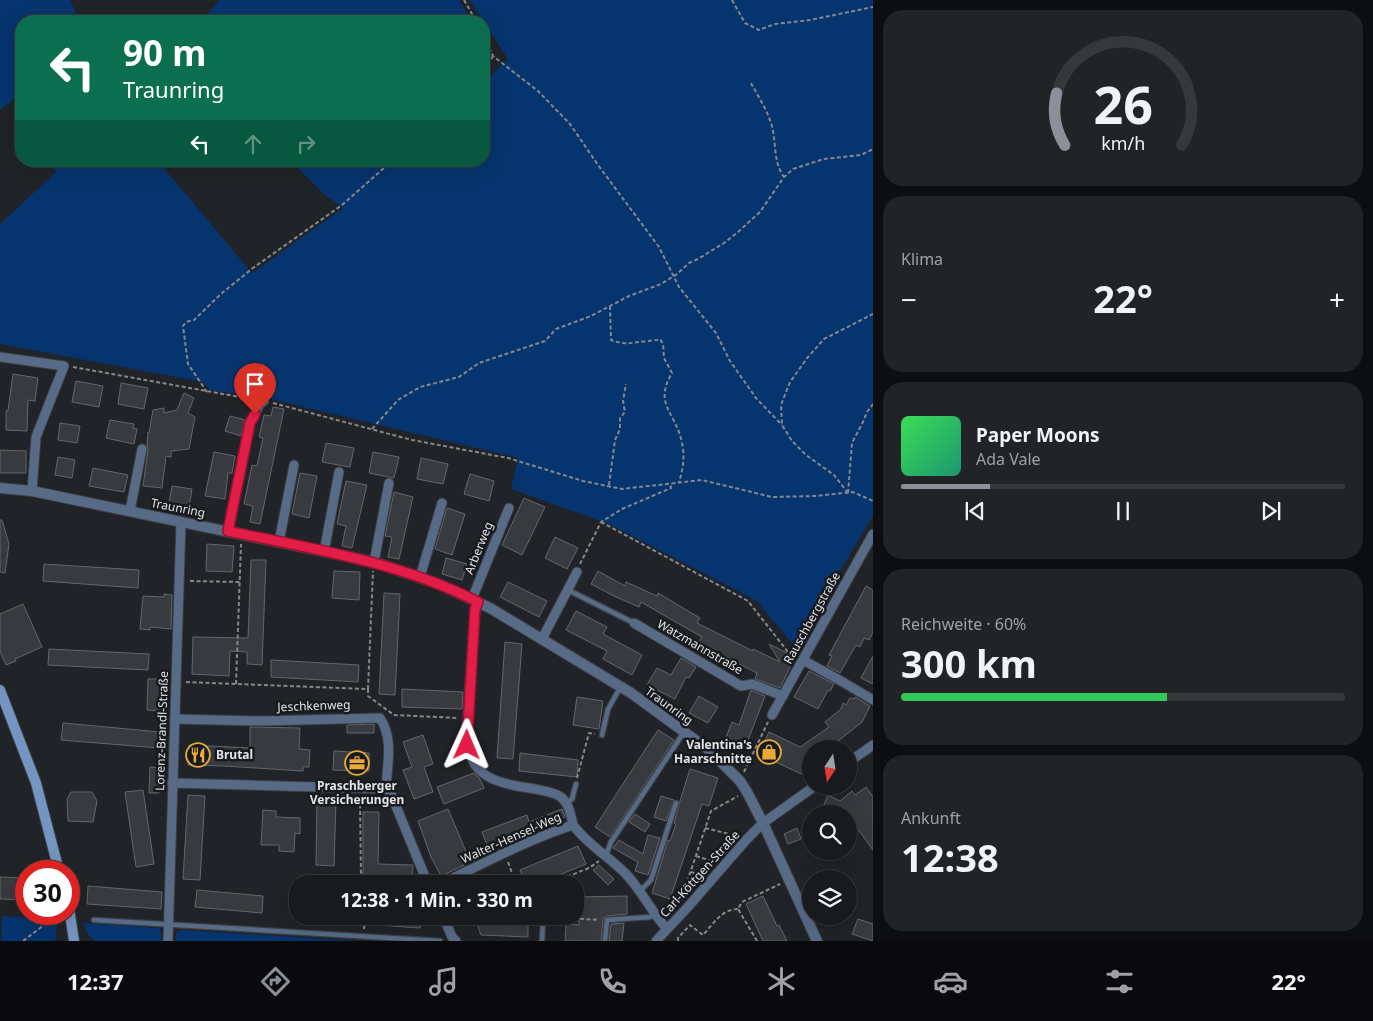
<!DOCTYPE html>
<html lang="de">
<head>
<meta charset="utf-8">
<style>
	body { margin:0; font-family:"Noto Sans",sans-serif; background:#212326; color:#f1f3f6; height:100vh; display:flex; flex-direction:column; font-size:19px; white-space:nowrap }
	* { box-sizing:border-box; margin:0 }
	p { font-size:16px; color:#9fa1a4 }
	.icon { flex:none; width:28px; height:28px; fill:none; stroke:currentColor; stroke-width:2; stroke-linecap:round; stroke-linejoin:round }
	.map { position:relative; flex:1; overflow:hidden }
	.side { display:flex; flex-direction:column; gap:10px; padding:10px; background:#0d0e10; width:500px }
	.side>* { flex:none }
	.banner { position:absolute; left:15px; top:15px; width:475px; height:152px; border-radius:20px; box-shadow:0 5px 20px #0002,0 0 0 1px #36383b; background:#0b6e4f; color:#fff; overflow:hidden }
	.needle { width:32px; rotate:192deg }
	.controls { position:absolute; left:802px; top:740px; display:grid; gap:10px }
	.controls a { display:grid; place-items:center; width:55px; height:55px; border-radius:50%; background:#181a1d; box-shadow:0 5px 20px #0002,0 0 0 1px #36383b; font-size:25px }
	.speed { position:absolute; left:15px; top:860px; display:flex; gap:10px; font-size:25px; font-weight:700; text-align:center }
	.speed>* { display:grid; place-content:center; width:65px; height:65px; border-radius:50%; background:#181a1d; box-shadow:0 5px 20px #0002,0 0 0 1px #36383b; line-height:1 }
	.speed .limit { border:8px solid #d22; background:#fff; color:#111 }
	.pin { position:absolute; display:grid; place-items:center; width:42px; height:42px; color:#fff; margin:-51px -21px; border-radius:50% 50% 50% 0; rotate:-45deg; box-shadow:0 0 5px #0007 }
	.pin .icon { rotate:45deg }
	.me { position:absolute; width:55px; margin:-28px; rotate:1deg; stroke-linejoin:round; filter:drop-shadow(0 0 4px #0008) }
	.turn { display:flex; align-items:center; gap:18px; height:105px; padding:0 25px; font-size:22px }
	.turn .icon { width:65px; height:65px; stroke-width:2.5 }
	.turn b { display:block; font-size:35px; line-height:42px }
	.lanes { display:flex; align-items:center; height:48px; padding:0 25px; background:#0003; justify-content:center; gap:25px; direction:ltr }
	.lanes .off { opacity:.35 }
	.big { font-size:38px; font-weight:700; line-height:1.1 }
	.side .card { flex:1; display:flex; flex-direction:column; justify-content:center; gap:8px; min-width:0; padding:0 18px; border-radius:20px; background:#212326 }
	.side .dial { align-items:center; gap:0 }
	.dial svg { height:130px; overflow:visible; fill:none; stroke:#36383b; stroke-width:7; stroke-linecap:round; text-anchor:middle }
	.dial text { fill:#f1f3f6; stroke:none }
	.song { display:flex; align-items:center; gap:15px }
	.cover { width:60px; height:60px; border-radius:8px; background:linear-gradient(135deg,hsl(130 70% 55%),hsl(160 70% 35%)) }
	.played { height:5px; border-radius:2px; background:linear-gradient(90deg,#8c9099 20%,#36383b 20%) }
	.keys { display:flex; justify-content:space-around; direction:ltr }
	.heat { display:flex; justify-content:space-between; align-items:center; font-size:28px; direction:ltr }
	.charge { height:8px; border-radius:4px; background:linear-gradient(90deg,#34c759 60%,#36383b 0) }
	.trip { position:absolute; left:289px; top:875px; width:295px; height:50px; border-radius:20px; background:#181a1d; box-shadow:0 5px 20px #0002,0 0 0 1px #36383b; font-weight:700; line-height:50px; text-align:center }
	.tabs { display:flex; height:80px; justify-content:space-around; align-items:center; background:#0a0a0c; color:#9fa1a4 }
	.tabs .icon { width:35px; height:35px }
	.tabs .active { color:#8c9099 }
	.tabs b { font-size:22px; color:#f1f3f6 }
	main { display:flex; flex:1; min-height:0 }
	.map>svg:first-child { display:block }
	.green { fill:#06346e }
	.building { fill:#373a3e; stroke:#63676c }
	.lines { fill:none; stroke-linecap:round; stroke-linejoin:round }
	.service-casing { stroke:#3b3e42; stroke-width:7 }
	.minor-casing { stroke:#3b3e42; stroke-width:11 }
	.tertiary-casing { stroke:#3b3e42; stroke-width:12 }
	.secondary-casing { stroke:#3b3e42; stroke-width:12 }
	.path { stroke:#86888c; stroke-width:2; stroke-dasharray:4 2.5; stroke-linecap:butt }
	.service { stroke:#576b87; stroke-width:4.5 }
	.minor { stroke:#576b87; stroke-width:9 }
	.tertiary { stroke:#576b87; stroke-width:10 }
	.secondary { stroke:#7494c1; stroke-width:10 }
	.route-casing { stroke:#92132f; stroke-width:12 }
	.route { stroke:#e11d48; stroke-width:9 }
	.labels { text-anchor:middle; stroke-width:5; stroke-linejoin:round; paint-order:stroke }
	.street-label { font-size:12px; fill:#e1e3e6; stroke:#171a1e }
	.poi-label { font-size:12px; font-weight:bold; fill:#e1e3e6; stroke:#171a1e; text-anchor:end }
</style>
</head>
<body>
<main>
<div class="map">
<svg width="873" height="941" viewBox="0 0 873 941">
	<rect width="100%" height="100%" fill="#202327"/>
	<g class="green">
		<path d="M 0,0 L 70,0 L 80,21 L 21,21 L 21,102 L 18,96 L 0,110 Z"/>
		<path d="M 220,0 L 459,0 L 472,21 L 201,21 Z"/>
		<path d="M 469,0 L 873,0 L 873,516 L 794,646 L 757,601 L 609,524 L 511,489 L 518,458 L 266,398 L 210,390 L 203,382 L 0,344 L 0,224 L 56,172 L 51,161 L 158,161 L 252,273 L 343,208 L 324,194 L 291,161 L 484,161 L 484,81 L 508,59 Z"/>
		<path d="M 2,916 L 57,920 L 56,939 L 53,941 L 1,941 Z"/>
		<path d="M 83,923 L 159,928 L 161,931 L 161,941 L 94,941 L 88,934 Z"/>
		<path d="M 181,930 L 357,941 L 176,941 L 176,934 Z"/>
	</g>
	<g class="building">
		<path d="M 13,374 L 38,378 L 35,401 L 28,400 L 27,431 L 6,430 L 6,411 L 8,411 Z"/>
		<path d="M 76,381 L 103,386 L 99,407 L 72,402 Z"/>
		<path d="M 121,383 L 148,388 L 144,409 L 118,404 Z"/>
		<path d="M 184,393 L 194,398 L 188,413 L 195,417 L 189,449 L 171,451 L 171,457 L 166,456 L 162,488 L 143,486 L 148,450 L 147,445 L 148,432 L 149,433 L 153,410 L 164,408 L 164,413 L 177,410 Z"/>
		<path d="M 273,407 L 284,409 L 260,524 L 250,522 L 253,506 L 244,504 L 252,465 L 257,466 L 263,438 L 259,437 L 264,415 L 271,416 Z"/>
		<path d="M 230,416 L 245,420 L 241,436 L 225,431 Z"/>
		<path d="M 110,420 L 134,424 L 133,428 L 137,429 L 134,444 L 106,438 Z"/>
		<path d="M 60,423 L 80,426 L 77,443 L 58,440 Z"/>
		<path d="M 326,443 L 354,448 L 350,467 L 322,462 Z"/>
		<path d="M 0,450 L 26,451 L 26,473 L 0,473 Z"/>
		<path d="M 214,452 L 235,456 L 232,473 L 228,473 L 225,499 L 205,496 Z"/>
		<path d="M 373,452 L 399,457 L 394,478 L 369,473 Z"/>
		<path d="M 58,457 L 75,460 L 72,478 L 55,475 Z"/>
		<path d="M 421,458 L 448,464 L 443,484 L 417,479 Z"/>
		<path d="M 93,468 L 128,475 L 124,492 L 89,486 Z"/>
		<path d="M 300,473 L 317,476 L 309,518 L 292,514 Z"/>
		<path d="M 470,474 L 494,481 L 489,501 L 464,494 Z"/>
		<path d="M 346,481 L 367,485 L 352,548 L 342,546 L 346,526 L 337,524 Z"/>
		<path d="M 172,486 L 192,489 L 189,507 L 169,504 Z"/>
		<path d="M 394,492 L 413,497 L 399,559 L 388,557 L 392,537 L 385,536 Z"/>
		<path d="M 524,498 L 545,507 L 522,555 L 502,545 Z"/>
		<path d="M 447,508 L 465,514 L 452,555 L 435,549 Z"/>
		<path d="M 0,520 L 2,520 L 9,544 L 5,573 L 0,572 Z"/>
		<path d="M 555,537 L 578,548 L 567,569 L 545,558 Z"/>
		<path d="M 207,544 L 234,546 L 232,572 L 206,571 Z"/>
		<path d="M 446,558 L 467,564 L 462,580 L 442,574 Z"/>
		<path d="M 251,560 L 266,560 L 262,665 L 247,664 L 247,652 L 230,651 L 229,676 L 192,674 L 193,637 L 248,638 Z"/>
		<path d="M 44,564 L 139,570 L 138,588 L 43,581 Z"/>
		<path d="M 334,571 L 360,572 L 359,600 L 332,598 Z"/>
		<path d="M 598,571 L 625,586 L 626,582 L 657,596 L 658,593 L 700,618 L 697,623 L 753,651 L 753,649 L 780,662 L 769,644 L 795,657 L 780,688 L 755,679 L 757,673 L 698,643 L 702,637 L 641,602 L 639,607 L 614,596 L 591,584 Z"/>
		<path d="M 508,582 L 547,601 L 539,617 L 500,597 Z"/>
		<path d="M 866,586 L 873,590 L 873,633 L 869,640 L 864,638 L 860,647 L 856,645 L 840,673 L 827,666 L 832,656 L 829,655 Z"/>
		<path d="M 384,593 L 400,594 L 395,695 L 379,694 Z"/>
		<path d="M 164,594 L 172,595 L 171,629 L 150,627 L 150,630 L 140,629 L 143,596 L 164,597 Z"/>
		<path d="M 23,604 L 42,647 L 15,659 L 16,661 L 6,665 L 0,652 L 0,614 Z"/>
		<path d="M 576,611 L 607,627 L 603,634 L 642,655 L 632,675 L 603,659 L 607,651 L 566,630 Z"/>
		<path d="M 505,642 L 522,644 L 513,759 L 497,758 Z"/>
		<path d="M 49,649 L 149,654 L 148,670 L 48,665 Z"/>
		<path d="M 873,656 L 873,684 L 861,678 Z"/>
		<path d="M 681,658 L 696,667 L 689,678 L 686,677 L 675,699 L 647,685 L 657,668 L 671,675 Z"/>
		<path d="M 271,660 L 359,665 L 358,682 L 271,677 Z"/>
		<path d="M 809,671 L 834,684 L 830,691 L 828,690 L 818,709 L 794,697 Z"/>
		<path d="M 148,679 L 160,679 L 158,711 L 147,710 Z"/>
		<path d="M 402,689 L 463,692 L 462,709 L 402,707 Z"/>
		<path d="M 751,690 L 765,696 L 745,748 L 725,740 L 732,722 L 739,725 Z"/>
		<path d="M 699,696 L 718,707 L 708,723 L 689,713 Z"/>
		<path d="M 577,697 L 603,701 L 599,729 L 573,725 Z"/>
		<path d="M 855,697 L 870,706 L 862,722 L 833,745 L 835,749 L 811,749 L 811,767 L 801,774 L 759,754 L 769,732 L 800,747 L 829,727 L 825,722 L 841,709 L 843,703 L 846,705 L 850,698 L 854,699 Z"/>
		<path d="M 63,723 L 160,732 L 159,748 L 61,740 Z"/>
		<path d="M 374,724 L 374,733 L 347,733 L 347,725 Z"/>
		<path d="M 250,727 L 300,728 L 299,749 L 310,750 L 309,767 L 303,767 L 303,771 L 224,766 L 188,765 L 189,745 L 250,748 Z"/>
		<path d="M 658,730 L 674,740 L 610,837 L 595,827 Z"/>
		<path d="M 423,735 L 433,764 L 424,767 L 433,792 L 414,799 L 403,770 L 412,767 L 403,742 Z"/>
		<path d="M 334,751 L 369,753 L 369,771 L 333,770 Z"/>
		<path d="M 520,753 L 578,760 L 577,777 L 519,771 Z"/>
		<path d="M 150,767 L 160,768 L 159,793 L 149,793 Z"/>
		<path d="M 690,769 L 718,778 L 709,806 L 702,804 L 670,899 L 652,893 L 668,840 L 670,841 L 676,824 L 674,823 L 680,801 Z"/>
		<path d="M 474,773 L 480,779 L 484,788 L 444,804 L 437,787 Z"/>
		<path d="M 866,787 L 873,797 L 873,850 L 849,817 L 849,814 L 820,814 L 828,795 L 840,801 L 852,791 L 855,795 Z"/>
		<path d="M 143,790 L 154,864 L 136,867 L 125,792 Z"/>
		<path d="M 71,792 L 92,792 L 97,801 L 93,822 L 68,821 L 67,799 Z"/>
		<path d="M 188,795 L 205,796 L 200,880 L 183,879 Z"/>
		<path d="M 661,796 L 674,800 L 666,821 L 654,817 Z"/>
		<path d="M 317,801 L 336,801 L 334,866 L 316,865 Z"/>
		<path d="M 448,809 L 467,854 L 472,852 L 475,860 L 441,876 L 431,857 L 418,821 Z"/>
		<path d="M 562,809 L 565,817 L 532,830 L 534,833 L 489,850 L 482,832 L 527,815 L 529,822 Z"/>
		<path d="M 263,810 L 276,811 L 276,817 L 300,818 L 300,834 L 295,833 L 294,852 L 279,851 L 279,845 L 261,845 Z"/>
		<path d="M 363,812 L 379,812 L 378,864 L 413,865 L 412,884 L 363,884 Z"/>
		<path d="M 635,814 L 650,824 L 645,832 L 629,822 Z"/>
		<path d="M 797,828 L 801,839 L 788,844 L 784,834 Z"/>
		<path d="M 648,835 L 660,838 L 648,875 L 635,871 L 638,862 L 613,848 L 619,840 L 643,854 Z"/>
		<path d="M 578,846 L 586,864 L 537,884 L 526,884 L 520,870 Z"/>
		<path d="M 599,865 L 614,879 L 608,885 L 593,870 Z"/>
		<path d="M 0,877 L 26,878 L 26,900 L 0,899 Z"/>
		<path d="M 88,886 L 162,892 L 161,909 L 87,904 Z"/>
		<path d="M 197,890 L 263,896 L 262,913 L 195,907 Z"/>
		<path d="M 627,896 L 627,914 L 607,916 L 603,918 L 601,941 L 565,941 L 566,924 L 579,925 L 578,897 Z"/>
		<path d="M 763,896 L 777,926 L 779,925 L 787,941 L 763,941 L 746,904 Z"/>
		<path d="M 379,916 L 422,916 L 420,928 L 379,925 Z"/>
		<path d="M 474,916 L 528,916 L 528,937 L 481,935 Z"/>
		<path d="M 858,919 L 873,924 L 873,941 L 852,934 Z"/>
		<path d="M 624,923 L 622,941 L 609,941 L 611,924 Z"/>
	</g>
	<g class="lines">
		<g class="service-casing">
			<g id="service">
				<path d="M 568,590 L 634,623"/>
				<path d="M 602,735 L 608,709 L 620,688"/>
				<path d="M 566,804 L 572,799 L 576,784"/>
				<path d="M 606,855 L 611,842 L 684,732"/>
				<path d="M 640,891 L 651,880 L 676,803"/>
				<path d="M 94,920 L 440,941"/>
				<path d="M 542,941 L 543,921 L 547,916"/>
				<path d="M 605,941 L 607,920 L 650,917 L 655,914"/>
			</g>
		</g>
		<g class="minor-casing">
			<g id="minor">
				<path d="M 0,357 L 64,366 L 36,437 L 32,491"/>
				<path d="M 130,511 L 142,449"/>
				<path d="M 228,531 L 250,423 L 260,404 L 264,401"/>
				<path d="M 279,542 L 294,465"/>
				<path d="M 324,552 L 339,472"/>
				<path d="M 374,562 L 389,483"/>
				<path d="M 420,577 L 442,503"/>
				<path d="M 472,599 L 509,508"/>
				<path d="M 478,602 L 475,609 L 466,737 C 470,780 499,783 535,789 C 543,791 554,792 561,797 C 569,804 571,815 573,825"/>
				<path d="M 634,623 L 741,686 L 752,684 L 783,696"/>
				<path d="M 542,639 L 577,572"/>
				<path d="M 803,660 L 841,681 L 873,700"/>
				<path d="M 772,715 L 873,534"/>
				<path d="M 175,719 L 261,721 L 380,718 C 394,739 387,765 386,789"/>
				<path d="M 849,762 L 873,745"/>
				<path d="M 172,783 L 386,789 L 391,794 L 428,884"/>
				<path d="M 441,884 C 484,863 527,840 573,825 C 587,844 608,856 625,873 C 641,889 651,912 667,929"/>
				<path d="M 443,916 L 452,937 L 456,941"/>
				<path d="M 168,941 L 181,522"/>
				<path d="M 656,941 L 687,908 L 747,839 L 763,823 L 815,786"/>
			</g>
		</g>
		<g class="tertiary-casing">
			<path id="tertiary" d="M 0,488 L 32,491 L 374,562 L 439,584 L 490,608 L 631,693 L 709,750 L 740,781 L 747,792 L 763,823 L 817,941"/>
		</g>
		<g class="secondary-casing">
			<g id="secondary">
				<path d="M 0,690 L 36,783 L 59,871"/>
				<path d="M 69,908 L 74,941"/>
			</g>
		</g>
		<g class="path">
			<path d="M 464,0 L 476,21"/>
			<path d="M 732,0 L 745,23 L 759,30 L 775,24 L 810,20 L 873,7"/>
			<path d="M 484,36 L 493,56 L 538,91 L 570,124 L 598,165 L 659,247 L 679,287 L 716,333 L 730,361 L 756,398 L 782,425"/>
			<path d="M 484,70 L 493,56"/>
			<path d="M 751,83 C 759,98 770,114 773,131 C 776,147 774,163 784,177"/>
			<path d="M 610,306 L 611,340 C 627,346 633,342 648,341 C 654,340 655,341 660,339 L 663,344 L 664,358 L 672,373 C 653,405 676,412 682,443 C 685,456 683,470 679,482"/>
			<path d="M 73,367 L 251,399"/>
			<path d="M 207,392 L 188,364 L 183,326 L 186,322 L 194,320 L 222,293 L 253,268 L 342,205 L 392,161"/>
			<path d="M 273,403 L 412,440 L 508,458 L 583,481 L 622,489 L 702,480 L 772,497 L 816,496 L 853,492 L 873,501"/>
			<path d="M 372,429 L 398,400 L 420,387 L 459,377 L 479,363 L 545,341 L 556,329 L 591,316 L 629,296 L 661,284 L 677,274 L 689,263 L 698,259 L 724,243 L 738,232 L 760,212 L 784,177 L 793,169 L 824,159 L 861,155 L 873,149"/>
			<path d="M 609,485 L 615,440 L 620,429 L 620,418 L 625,412 L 623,401 L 626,384"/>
			<path d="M 848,493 L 834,475 L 806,455 L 792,441 L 782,425 L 781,405 L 790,382 L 808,357 L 824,339 L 873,314"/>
			<path d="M 848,493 L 852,443 L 863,422 L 867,412 L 873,404"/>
			<path d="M 601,522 L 748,601 L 788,652 L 794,655"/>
			<path d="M 580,564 L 601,522 L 622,509 L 671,488 L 670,483"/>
			<path d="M 190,581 L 240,582"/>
			<path d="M 186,682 L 368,689 L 373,571"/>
			<path d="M 236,684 L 241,544"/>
			<path d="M 368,689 L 368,696 L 394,715 L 458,718"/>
			<path d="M 744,772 L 768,722"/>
			<path d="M 577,778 L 589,733 L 595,734"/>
			<path d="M 360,798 L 361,878 L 366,880 L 366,884"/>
			<path d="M 705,828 L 737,836"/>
			<path d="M 696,856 L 715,862"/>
			<path d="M 508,862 L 516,884"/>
			<path d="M 691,872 L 703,876"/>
			<path d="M 549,884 L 589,868 L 599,861"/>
			<path d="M 681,900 L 711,811 L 738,796"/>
			<path d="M 554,917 L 599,920"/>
			<path d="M 364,929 L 365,916"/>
			<path d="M 23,941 L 44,925 L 50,918 L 61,918"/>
			<path d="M 678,941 L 678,938 L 690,925 L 703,935 C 713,924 722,909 738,909"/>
			<path d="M 757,941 L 738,909 L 742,902 L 780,884"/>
		</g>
		<use href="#service" class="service"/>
		<use href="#minor" class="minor"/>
		<use href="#tertiary" class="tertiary"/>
		<use href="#secondary" class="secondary"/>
	</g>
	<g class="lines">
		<g class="route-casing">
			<path id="route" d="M 255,414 L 250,423 L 228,531 C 313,549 400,562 478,602 L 475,609 L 467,745"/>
		</g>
		<use href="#route" class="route"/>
	</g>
	<defs>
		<g id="shop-ring" transform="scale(1.25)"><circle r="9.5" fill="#171a1e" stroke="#eaaa39" stroke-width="1.5"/><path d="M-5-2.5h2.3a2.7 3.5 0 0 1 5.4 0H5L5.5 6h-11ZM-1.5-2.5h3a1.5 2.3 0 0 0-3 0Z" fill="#eaaa39"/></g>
		<g id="restaurant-ring" transform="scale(1.25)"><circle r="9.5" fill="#171a1e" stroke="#eaaa39" stroke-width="1.5"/><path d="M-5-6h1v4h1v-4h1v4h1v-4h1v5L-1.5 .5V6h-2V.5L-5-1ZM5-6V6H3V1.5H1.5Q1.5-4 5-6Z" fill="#eaaa39"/></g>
		<g id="office-ring" transform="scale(1.25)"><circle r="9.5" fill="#171a1e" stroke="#eaaa39" stroke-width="1.5"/><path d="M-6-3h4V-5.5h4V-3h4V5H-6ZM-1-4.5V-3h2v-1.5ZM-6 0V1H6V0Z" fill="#eaaa39"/></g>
	</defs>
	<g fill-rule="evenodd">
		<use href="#shop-ring" x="769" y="752"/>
		<use href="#restaurant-ring" x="198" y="755"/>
		<use href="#office-ring" x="357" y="763"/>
	</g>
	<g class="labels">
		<g class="street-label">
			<text transform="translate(178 508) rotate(11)" y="4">Traunring</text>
			<text transform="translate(479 548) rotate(-68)" y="4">Arberweg</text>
			<text transform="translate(812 618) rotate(-61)" y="4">Rauschbergstraße</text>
			<text transform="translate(700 647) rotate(30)" y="4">Watzmannstraße</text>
			<text transform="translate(314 706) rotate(-2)" y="4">Jeschkenweg</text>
			<text transform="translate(669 706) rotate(36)" y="4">Traunring</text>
			<text transform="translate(162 731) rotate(-88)" y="4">Lorenz-Brandl-Straße</text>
			<text transform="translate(511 838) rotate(-24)" y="4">Walter-Hensel-Weg</text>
			<text transform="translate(700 874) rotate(-48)" y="4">Carl-Köttgen-Straße</text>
		</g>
		<g class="poi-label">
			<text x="752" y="749">Valentina's<tspan x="752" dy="14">Haarschnitte</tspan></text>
			<text x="216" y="759" text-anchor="start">Brutal</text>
			<text x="357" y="790" text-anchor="middle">Praschberger<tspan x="357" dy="14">Versicherungen</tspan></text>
		</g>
	</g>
</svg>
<div class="controls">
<a><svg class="needle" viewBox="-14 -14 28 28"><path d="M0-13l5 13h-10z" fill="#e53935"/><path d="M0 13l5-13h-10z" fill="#9fa1a4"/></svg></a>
<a><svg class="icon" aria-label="search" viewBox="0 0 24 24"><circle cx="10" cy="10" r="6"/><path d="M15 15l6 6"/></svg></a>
<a><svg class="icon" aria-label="layers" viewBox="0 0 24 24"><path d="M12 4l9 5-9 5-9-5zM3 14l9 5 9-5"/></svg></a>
</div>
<div class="speed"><div class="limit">30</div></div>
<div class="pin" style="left:255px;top:414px;background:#d93025"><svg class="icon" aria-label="arrive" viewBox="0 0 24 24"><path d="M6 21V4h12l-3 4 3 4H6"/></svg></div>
<svg class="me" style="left:467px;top:745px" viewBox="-20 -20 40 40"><path d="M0-17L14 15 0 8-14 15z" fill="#e11d48" stroke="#fff" stroke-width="4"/></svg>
<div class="trip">12:38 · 1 Min. · 330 m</div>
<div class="banner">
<div class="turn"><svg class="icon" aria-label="left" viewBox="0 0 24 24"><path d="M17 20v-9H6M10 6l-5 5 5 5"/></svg><div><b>90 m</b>Traunring</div></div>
<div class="lanes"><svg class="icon" aria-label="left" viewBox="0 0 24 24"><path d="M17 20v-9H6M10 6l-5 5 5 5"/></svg><svg class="icon off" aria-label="ahead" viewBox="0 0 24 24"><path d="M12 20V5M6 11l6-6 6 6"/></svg><svg class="icon off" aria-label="right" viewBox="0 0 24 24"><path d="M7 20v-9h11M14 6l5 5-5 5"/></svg></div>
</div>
</div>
<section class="side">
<div class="card dial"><svg viewBox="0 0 100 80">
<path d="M14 69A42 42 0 1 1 86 69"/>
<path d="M14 69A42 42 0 0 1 9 37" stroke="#8c9099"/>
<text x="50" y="56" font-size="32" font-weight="700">26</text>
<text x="50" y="72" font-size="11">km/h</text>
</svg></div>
<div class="card"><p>Klima</p>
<div class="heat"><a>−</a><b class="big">22°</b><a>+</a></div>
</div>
<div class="card">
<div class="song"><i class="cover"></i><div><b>Paper Moons</b><p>Ada Vale</p></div></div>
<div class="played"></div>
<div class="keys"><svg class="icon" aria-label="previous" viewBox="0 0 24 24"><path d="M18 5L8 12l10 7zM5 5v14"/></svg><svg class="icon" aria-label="pause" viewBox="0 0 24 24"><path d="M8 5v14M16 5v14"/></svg><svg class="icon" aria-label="next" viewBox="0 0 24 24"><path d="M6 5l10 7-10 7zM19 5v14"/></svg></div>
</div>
<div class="card"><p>Reichweite · 60%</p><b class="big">300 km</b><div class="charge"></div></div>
<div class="card"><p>Ankunft</p><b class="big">12:38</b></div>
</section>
</main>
<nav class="tabs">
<b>12:37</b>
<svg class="icon active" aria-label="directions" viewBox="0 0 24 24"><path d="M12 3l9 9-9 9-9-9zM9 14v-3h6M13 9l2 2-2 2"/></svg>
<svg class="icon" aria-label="music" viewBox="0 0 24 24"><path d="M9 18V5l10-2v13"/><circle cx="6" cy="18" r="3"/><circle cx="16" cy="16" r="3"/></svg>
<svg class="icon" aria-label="phone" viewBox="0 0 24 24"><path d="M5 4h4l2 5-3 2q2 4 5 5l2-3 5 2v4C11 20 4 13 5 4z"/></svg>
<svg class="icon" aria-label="climate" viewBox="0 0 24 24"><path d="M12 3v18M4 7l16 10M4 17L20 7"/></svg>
<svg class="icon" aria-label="car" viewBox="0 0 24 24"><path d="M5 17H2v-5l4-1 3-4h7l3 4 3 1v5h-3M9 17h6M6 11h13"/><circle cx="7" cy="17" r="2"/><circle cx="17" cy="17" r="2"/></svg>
<svg class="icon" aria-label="filters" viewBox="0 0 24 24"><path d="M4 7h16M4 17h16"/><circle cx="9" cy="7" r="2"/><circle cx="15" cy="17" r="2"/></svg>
<b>22°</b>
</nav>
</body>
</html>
